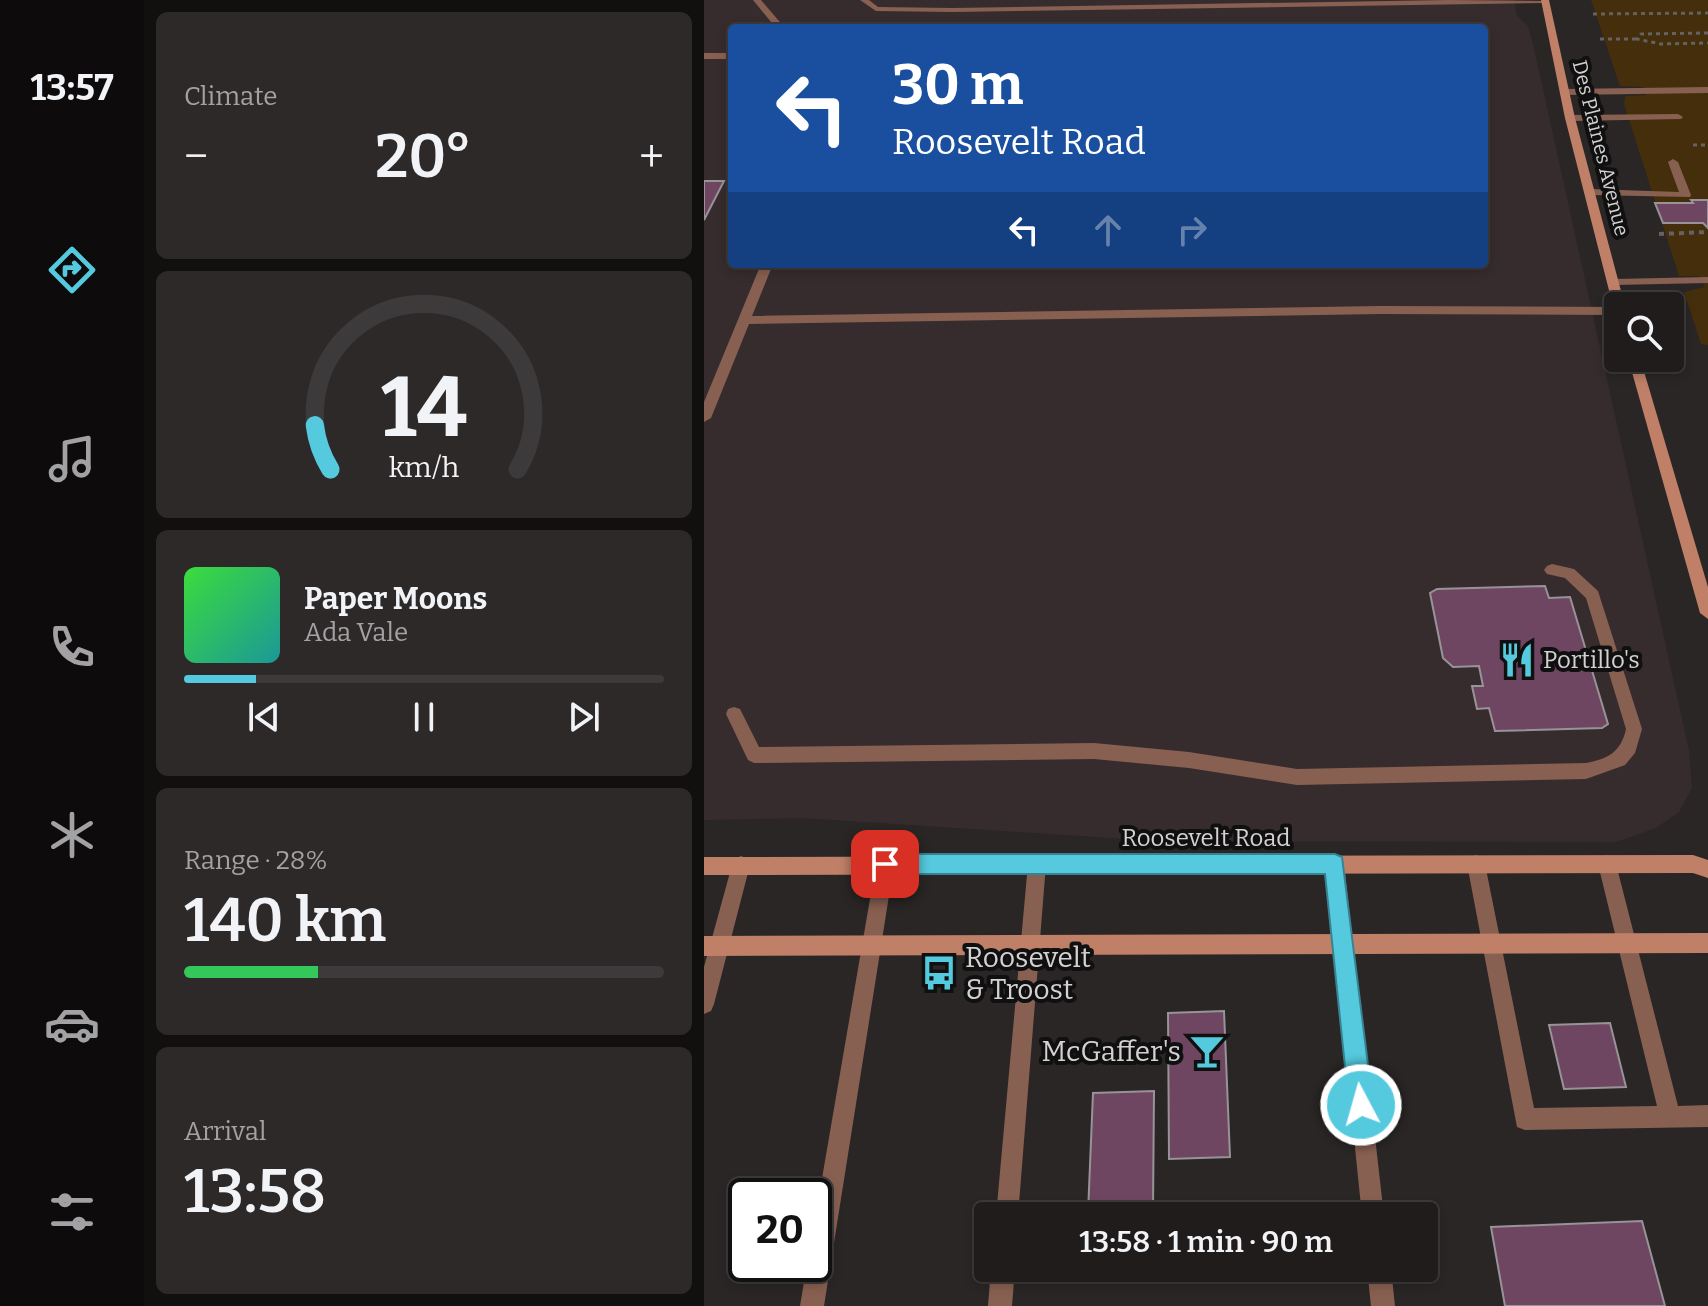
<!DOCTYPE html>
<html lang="en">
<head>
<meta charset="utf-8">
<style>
	body { margin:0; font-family:Bitter,serif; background:#2d2929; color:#f1f3f6; height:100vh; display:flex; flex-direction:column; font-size:30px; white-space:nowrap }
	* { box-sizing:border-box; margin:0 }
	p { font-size:26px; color:#a2a1a3 }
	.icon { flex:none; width:44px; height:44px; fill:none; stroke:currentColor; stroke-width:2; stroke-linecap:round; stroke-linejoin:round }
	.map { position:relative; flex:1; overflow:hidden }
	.sheet { display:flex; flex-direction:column; gap:12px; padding:12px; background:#120f0f; width:560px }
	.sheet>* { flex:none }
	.top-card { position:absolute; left:24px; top:24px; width:760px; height:244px; border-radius:8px; box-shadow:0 4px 12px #0003,0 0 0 2px #3d3a3b; background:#1a4fa0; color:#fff; overflow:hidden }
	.fabs { position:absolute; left:900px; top:292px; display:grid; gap:16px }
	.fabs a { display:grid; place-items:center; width:80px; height:80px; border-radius:8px; background:#201c1c; box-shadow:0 4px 12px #0003,0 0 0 2px #3d3a3b; font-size:40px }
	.speed { position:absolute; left:24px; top:1178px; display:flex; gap:16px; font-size:40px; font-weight:700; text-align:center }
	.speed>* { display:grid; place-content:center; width:104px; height:104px; border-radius:50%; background:#201c1c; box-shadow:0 4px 12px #0003,0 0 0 2px #3d3a3b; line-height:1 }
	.speed .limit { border:4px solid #111; border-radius:12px; background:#fff; color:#111 }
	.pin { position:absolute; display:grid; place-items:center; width:68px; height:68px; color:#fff; margin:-34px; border-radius:16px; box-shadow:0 4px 12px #0006 }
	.me { position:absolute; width:88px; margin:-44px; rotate:354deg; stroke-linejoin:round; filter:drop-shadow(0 0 6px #0008) }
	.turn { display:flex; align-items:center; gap:28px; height:168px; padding:0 32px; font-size:36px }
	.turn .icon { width:104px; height:104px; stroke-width:2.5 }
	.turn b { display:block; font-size:56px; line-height:68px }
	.lanes { display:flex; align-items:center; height:76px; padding:0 32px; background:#0003; justify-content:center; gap:40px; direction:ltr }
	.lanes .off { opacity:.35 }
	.big { font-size:60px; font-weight:600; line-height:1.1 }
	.sheet .tile { flex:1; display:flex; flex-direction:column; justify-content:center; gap:12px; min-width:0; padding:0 28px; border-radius:12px; background:#2d2929 }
	.sheet .dial { align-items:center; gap:0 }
	.dial svg { height:208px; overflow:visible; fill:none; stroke:#3d3a3b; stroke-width:7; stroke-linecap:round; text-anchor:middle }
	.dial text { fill:#f1f3f6; stroke:none }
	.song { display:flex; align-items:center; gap:24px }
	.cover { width:96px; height:96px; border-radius:12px; background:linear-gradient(135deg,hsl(120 70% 55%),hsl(180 70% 35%)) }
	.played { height:8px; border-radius:4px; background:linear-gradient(90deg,#55cadf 15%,#3d3a3b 15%) }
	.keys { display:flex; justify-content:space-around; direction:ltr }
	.heat { display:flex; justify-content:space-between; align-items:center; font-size:44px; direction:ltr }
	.charge { height:12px; border-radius:6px; background:linear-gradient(90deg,#34c759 28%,#3d3a3b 0) }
	.trip { position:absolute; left:270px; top:1202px; width:464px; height:80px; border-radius:8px; background:#201c1c; box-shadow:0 4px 12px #0003,0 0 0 2px #3d3a3b; font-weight:600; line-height:80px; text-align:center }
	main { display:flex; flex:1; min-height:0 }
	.tabs { display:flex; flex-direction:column; width:144px; justify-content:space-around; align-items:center; background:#0d0b0b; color:#a2a1a3 }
	.tabs .icon { width:56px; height:56px }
	.tabs .on { color:#55cadf }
	.tabs b { font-size:36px; color:#f1f3f6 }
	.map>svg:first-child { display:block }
	.built { fill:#372c2d; fill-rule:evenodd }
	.green { fill:#442e0b }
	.building { fill:#6e4662; stroke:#989396; stroke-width:2 }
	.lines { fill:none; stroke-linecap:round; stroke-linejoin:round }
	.path-far1 { stroke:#666262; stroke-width:3; stroke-dasharray:4 4; stroke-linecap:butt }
	.path { stroke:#666262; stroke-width:4; stroke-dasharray:5 5; stroke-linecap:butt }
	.service { fill:#886051; fill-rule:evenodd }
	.minor { fill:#886051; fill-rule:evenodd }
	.secondary { fill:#bf8067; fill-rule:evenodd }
	.route { fill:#55cadf; stroke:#378391; stroke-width:2 }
	.labels { text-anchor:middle; stroke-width:8; stroke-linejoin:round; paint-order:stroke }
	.far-street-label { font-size:20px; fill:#d4d1d2; stroke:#111010 }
	.poi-label { font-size:24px; fill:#d4d1d2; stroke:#111010; text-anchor:start }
	.street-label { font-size:24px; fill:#d4d1d2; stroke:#111010 }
	.near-poi-label { font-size:28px; fill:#d4d1d2; stroke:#111010; text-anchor:start }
</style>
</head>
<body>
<main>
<nav class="tabs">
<b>13:57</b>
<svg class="icon on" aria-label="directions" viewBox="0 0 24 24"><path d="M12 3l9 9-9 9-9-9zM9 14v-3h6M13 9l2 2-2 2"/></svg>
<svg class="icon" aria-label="music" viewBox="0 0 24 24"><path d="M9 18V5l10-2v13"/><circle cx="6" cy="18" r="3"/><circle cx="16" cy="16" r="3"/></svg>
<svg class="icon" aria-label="phone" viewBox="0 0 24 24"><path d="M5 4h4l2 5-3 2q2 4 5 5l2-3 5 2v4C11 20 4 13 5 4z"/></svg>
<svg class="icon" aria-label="climate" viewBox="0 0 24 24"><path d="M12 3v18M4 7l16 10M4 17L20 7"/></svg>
<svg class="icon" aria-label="car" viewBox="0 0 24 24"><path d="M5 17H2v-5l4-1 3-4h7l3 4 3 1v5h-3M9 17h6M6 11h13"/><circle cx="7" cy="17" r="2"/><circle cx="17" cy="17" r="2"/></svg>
<svg class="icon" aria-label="filters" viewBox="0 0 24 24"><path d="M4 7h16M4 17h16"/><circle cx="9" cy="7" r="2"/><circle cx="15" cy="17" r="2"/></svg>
</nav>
<section class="sheet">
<div class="tile"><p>Climate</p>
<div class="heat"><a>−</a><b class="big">20°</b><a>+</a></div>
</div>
<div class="tile dial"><svg viewBox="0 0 100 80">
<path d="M14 69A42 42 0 1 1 86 69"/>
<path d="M14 69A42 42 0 0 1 8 52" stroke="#55cadf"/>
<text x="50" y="56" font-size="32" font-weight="700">14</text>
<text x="50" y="72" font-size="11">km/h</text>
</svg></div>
<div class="tile">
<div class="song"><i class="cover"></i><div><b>Paper Moons</b><p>Ada Vale</p></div></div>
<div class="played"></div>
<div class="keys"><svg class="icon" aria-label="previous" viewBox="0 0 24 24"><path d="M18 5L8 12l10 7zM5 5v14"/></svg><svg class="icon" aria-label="pause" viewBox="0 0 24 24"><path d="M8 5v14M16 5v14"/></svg><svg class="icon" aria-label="next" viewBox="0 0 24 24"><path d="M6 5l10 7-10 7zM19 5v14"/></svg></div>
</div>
<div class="tile"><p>Range · 28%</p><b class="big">140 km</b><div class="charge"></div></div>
<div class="tile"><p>Arrival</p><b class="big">13:58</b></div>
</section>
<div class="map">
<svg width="1004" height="1306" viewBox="0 0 1004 1306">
	<rect width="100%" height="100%" fill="#2a2626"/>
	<path class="built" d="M 0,0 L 810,0 L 813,16 L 824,26 L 829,44 L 985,751 L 988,788 L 975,812 L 952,828 L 912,842 L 454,841 L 100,818 L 0,820 ZM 28,28 L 780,28 L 780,264 L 28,264 Z"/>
	<path class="green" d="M 887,0 L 1004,0 L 1004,345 L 997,344 L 980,292 L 1001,287 L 995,276 L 975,276 L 920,104 L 921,96 L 942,95 L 939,87 L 916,86 Z"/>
	<g class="building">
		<path d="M 0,181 L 20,181 L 0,220 Z"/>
		<path d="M 987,200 L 1004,200 L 1004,228 L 999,223 L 959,223 L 951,203 L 989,203 Z"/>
		<path d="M 841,586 L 845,598 L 866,597 L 904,724 L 898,728 L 791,731 L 785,708 L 773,709 L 768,686 L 779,686 L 775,666 L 749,667 L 739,658 L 726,593 L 733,589 Z"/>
		<path d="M 520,1011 L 526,1157 L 465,1159 L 464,1013 Z"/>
		<path d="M 906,1023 L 922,1087 L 860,1089 L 845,1025 Z"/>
		<path d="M 450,1091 L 449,1211 L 384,1213 L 389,1093 Z"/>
		<path d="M 938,1221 L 961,1306 L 801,1306 L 787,1227 Z"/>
	</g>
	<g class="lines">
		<g class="path-far1">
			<path d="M 889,14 L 1004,13"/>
			<path d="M 1004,33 L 937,34 L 933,39 L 957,44 L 1004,43"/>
			<path d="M 896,39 L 933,39"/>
			<path d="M 989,145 L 1004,145"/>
		</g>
		<path class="path" d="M 955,234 L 1004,232"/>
		<g class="service">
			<path d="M 49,0 L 57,0 L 81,28 L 72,28 Z"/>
			<path d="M 156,0 L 165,0 L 174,7 L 248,8 L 745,0 L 845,1 L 841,3 L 248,12 L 172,11 Z"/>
			<rect x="0" y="53" width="28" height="6"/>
			<path d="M 1004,87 L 1004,93 L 861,95 L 856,92 L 861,89 Z"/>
			<path d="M 974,114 L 979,117 L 977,119 L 866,121 L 861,118 L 866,115 Z"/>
			<path d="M 969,159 L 974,162 L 987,195 L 986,197 L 886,195 L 881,192 L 886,189 L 975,192 L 964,162 Z"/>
			<path d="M 57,264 L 69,264 L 48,316 L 676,306 L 914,307 L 914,315 L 676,314 L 45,324 L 7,418 L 0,422 L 0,402 Z"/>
			<path d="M 1004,277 L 1004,283 L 910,285 L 904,282 L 910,279 Z"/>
			<path d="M 848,564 L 870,569 L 894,591 L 938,729 L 931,753 L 921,765 L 882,779 L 593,785 L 485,768 L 390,759 L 50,763 L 44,760 L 22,714 L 24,709 L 30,707 L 36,709 L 55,747 L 390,743 L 485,752 L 593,769 L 882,763 C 904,759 917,752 922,729 L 882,598 L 861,578 L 843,574 L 840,570 L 843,566 Z"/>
			<path d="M 181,855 L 188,858 L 190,864 L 120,1306 L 96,1306 L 103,1264 L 110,1264 L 110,1225 L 172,864 L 174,858 Z"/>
			<path d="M 333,855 L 340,858 L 342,864 L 314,1216 L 292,1216 L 324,864 L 326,858 Z"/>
			<path d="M 631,855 L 638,858 L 640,864 L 680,1216 L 658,1216 L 622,864 L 624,858 Z"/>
			<path d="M 772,855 L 779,858 L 781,864 L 830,1108 L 953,1106 L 894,864 L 896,858 L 903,855 L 910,858 L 912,864 L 974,1106 L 1004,1105 L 1004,1127 L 821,1130 L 813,1127 L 763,864 L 765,858 Z"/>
			<path d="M 287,1268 L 311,1268 L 308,1306 L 284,1306 Z"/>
			<path d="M 663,1268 L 687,1268 L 691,1306 L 667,1306 Z"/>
		</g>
		<path class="minor" d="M 37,856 L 44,859 L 46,865 L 10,1004 L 7,1011 L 0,1014 L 0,967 L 28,865 L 30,859 Z"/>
		<g class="secondary">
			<path d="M 837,0 L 845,0 L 871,118 L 921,306 L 914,306 L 914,309 L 909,306 L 861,118 Z"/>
			<path d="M 924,358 L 936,358 L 1004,587 L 1004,619 L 996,613 Z"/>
			<path d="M 989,855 L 1004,860 L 1004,878 L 989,873 L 0,875 L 0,857 Z"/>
			<path d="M 1004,933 L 1004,953 L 0,956 L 0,936 Z"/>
		</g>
	</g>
	<path class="route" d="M 181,854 L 631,854 L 638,857 L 669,1105 L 665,1113 L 657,1117 L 648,1113 L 645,1105 L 621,874 L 181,874 L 174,871 L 171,864 L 174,857 Z"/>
	<defs>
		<g id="restaurant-bare" transform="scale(2.76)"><path d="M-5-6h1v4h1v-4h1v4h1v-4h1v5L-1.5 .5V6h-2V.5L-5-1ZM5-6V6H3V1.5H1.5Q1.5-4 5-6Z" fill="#55cadf" stroke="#111010" stroke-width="2.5" paint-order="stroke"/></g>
		<g id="bus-bare" transform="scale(2.76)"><path d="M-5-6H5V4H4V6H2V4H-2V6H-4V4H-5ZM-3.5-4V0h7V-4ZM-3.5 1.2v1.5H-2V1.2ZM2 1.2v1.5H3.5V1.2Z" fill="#55cadf" stroke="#111010" stroke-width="2.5" paint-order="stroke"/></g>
		<g id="bar-bare" transform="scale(2.76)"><path d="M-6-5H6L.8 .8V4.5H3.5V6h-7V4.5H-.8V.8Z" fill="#55cadf" stroke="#111010" stroke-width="2.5" paint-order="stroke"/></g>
	</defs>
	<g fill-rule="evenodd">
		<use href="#restaurant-bare" x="813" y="660"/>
		<use href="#bus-bare" x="235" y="973"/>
		<use href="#bar-bare" x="503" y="1051"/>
	</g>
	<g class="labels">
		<g class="far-street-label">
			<text transform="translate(897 148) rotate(76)" y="7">Des Plaines Avenue</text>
		</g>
		<g class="poi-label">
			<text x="839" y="668">Portillo's</text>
		</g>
		<g class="street-label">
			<text x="502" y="846">Roosevelt Road</text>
		</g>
		<g class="near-poi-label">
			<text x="261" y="967">Roosevelt<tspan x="261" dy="32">&amp; Troost</tspan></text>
			<text x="477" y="1061" text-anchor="end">McGaffer's</text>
		</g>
	</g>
</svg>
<div class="fabs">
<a><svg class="icon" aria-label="search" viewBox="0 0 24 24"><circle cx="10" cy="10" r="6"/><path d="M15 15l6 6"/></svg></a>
</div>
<div class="speed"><div class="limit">20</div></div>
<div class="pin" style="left:181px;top:864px;background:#d93025"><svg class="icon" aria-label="arrive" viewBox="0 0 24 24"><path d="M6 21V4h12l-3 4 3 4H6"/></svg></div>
<svg class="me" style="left:657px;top:1105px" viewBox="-20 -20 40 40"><circle r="17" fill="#55cadf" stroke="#fff" stroke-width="3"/><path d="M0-11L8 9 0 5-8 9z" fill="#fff"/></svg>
<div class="trip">13:58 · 1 min · 90 m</div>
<div class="top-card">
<div class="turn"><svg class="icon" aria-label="left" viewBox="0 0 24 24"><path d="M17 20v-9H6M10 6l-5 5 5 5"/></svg><div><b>30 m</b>Roosevelt Road</div></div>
<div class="lanes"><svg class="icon" aria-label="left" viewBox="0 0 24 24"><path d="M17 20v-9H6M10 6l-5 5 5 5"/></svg><svg class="icon off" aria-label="ahead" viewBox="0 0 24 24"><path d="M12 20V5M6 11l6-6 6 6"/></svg><svg class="icon off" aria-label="right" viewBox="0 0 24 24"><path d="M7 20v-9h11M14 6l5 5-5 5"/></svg></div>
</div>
</div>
</main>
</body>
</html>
